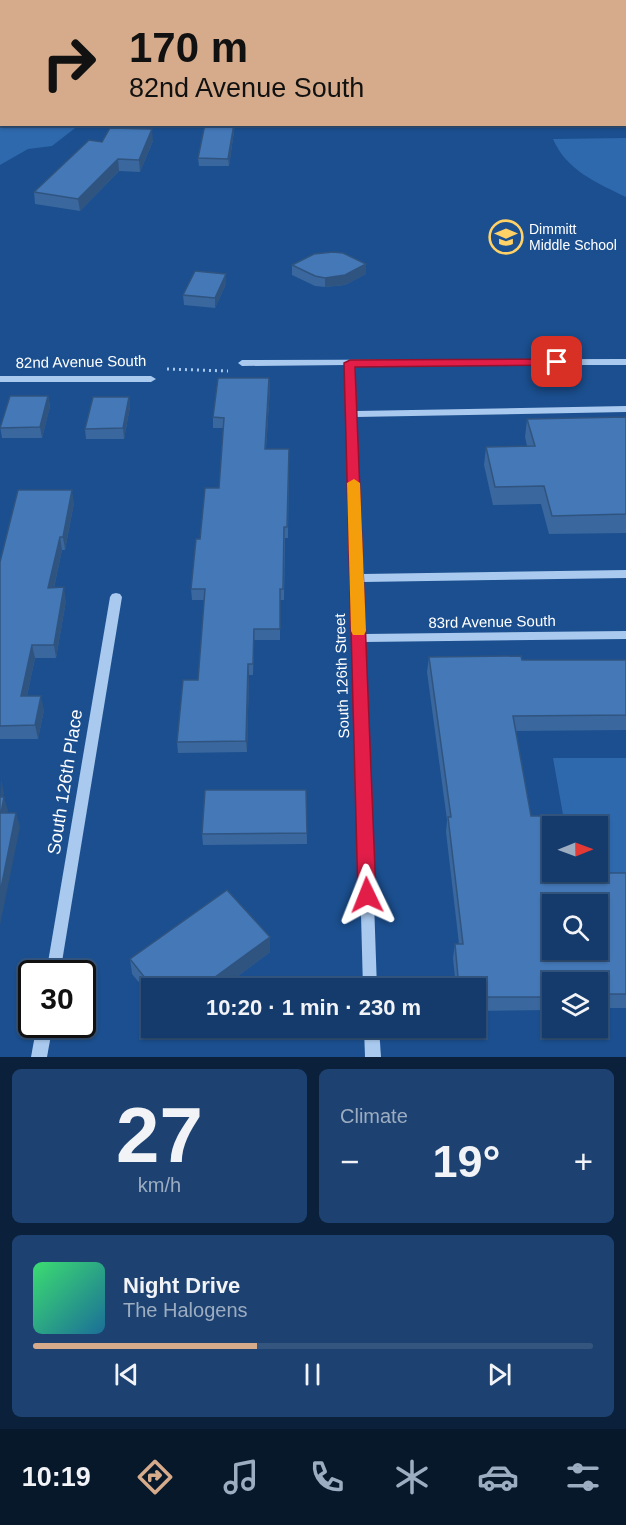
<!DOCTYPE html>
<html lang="en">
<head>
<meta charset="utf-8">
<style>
	body { margin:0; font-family:Arial,sans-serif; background:#1d4271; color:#f1f3f6; height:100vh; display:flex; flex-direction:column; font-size:22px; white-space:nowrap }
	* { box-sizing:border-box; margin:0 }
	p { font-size:20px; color:#9dadc1 }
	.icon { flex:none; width:33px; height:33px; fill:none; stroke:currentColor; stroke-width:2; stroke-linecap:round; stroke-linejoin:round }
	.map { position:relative; height:1057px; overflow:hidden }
	.panel { display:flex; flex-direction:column; gap:12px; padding:12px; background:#0b203b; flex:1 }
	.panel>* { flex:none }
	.hud { position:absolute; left:0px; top:0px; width:627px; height:126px; box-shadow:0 2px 4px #0004,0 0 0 2px #33557e; background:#d6ab8b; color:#111; overflow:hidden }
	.needle { width:39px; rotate:89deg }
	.fabs { position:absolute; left:542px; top:816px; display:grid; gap:12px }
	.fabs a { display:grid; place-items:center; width:66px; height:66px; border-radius:0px; background:#143b6b; box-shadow:0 2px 4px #0004,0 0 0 2px #33557e; font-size:30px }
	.speed { position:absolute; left:18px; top:960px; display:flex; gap:12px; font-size:30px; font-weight:700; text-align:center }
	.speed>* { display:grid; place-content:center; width:78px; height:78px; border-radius:50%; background:#143b6b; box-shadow:0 2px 4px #0004,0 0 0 2px #33557e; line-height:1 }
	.speed .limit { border:3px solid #111; border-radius:9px; background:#fff; color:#111 }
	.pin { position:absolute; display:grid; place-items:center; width:51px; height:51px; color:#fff; margin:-26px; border-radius:12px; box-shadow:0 3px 9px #0006 }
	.me { position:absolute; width:66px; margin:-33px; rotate:358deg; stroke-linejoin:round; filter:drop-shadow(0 0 4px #0008) }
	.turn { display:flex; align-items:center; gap:21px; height:126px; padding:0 30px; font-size:27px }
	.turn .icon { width:78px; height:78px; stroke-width:2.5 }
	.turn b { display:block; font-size:42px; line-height:51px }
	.big { font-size:45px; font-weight:800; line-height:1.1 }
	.panel .tile { flex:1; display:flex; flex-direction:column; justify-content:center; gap:9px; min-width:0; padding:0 21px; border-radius:9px; background:#1d4271 }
	.panel .dial { align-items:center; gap:0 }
	.dial b { font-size:78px; line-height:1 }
	.song { display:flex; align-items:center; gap:18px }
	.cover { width:72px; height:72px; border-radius:9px; background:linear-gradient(135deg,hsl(140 70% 55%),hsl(200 70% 35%)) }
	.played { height:6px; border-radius:3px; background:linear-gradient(90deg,#d6ab8b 40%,#33557e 40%) }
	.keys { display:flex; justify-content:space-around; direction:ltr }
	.heat { display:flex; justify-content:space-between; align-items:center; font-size:33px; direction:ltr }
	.panel .tiles { flex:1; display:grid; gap:12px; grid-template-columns:1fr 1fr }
	.tile:last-child { grid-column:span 2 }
	.trip { position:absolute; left:141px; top:978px; width:345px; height:60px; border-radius:0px; background:#143b6b; box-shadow:0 2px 4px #0004,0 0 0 2px #33557e; font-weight:800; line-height:60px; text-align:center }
	.tab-bar { display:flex; height:96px; justify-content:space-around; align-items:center; background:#08182b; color:#9dadc1 }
	.tab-bar .icon { width:42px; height:42px }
	.tab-bar .current { color:#d6ab8b }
	.tab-bar b { font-size:27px; color:#f1f3f6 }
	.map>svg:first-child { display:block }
	.green { fill:#2e69ad }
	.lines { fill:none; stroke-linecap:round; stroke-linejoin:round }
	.path { stroke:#a9c9ee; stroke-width:3; stroke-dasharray:2 4; stroke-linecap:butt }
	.minor { fill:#a9c9ee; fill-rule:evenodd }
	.wall { fill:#3a679d }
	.shaded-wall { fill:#305480 }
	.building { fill:#4478b7; stroke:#305480; stroke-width:1.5; fill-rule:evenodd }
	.route { fill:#e11d48; stroke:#92132f; stroke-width:1.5 }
	.slow { fill:#f59e0b }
	.labels { text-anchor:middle; stroke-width:4.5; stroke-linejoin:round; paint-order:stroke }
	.far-poi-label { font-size:14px; fill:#fff; stroke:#1b4f8f; text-anchor:start }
	.street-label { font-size:15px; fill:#fff; stroke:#1b4f8f }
	.near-street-label { font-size:18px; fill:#fff; stroke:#1b4f8f }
</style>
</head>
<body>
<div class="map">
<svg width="626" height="1057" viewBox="0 0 626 1057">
	<rect width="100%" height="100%" fill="#1b4f8f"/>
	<g class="green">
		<path d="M 0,87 L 2,124 L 79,125 L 52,146 L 28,149 L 0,165 Z"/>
		<path d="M 626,138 L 626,197 C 597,183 566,170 553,139 Z"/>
		<path d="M 553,758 L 626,758 L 626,879 L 574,879 L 573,872 L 597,872 L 597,826 L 565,826 Z"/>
	</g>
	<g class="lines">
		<path class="path" d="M 167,369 L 228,371"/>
		<g class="minor">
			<path d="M 473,0 L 480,0 L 472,2 Z"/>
			<path d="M 2,31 L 2,35 L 0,36 L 0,32 Z"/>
			<rect x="0" y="82" width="2" height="4"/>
			<path d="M 626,359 L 626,365 L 355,365 L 356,411 L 626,406 L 626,412 L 356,417 L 362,574 L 626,570 L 626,578 L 363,582 L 364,634 L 626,631 L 626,639 L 365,642 L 377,988 L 363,988 L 346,365 L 242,366 L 238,363 L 242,360 Z"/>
			<path d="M 0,376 L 151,376 L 156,379 L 151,382 L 0,382 Z"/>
			<path d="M 116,593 L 120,594 L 122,597 L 60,974 L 46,974 L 110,597 L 112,594 Z"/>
			<path d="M 37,1024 L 53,1024 L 47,1057 L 31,1057 Z"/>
			<path d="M 364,1028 L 379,1028 L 381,1057 L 365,1057 Z"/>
		</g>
	</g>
	<g class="wall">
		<path d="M 57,0 L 159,0 L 156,2 L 63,2 Z"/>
		<path d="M 205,124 L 235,124 L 229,166 L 199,166 L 198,158 Z"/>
		<path d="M 153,141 L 140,172 L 119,171 L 80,211 L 35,204 L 34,192 Z"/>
		<path d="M 366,264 L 366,274 L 345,285 L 325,287 L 315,286 L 292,275 L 292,265 Z"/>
		<path d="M 226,284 L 215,308 L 184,305 L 183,295 Z"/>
		<path d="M 269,378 L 270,388 L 266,449 L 289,449 L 288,538 L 285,538 L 284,600 L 280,600 L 280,640 L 254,640 L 253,675 L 249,675 L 247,752 L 178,753 L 177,742 L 198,680 L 204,600 L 192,600 L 191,589 L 200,539 L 219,488 L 223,428 L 213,428 L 213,417 Z"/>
		<path d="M 48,396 L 50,406 L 42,438 L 2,438 L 0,426 Z"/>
		<path d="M 129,397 L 130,407 L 124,439 L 86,439 L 85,429 Z"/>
		<path d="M 626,417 L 626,533 L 549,534 L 541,504 L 493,505 L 484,465 L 486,447 L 527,446 L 525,437 L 527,419 Z"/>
		<path d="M 74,503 L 65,550 L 62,550 L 54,588 L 66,601 L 56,658 L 35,658 L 27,696 L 44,710 L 38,739 L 0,739 L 0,562 Z"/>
		<path d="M 429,657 L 522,660 L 626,660 L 626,730 L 516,731 L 531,816 L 560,873 L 626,873 L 626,1008 L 597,1008 L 597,982 L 552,982 L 552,1010 L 476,1011 L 476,988 L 456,988 L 453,958 L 455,944 L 459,944 L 446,832 L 447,820 L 427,672 Z"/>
		<path d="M 306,790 L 307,844 L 203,845 L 202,834 Z"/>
		<path d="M 270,937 L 270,952 L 222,988 L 152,988 L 152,998 L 132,974 L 130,959 Z"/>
	</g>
	<g class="shaded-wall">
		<path d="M 0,0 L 8,0 L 7,2 L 2,2 L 2,6 L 0,7 Z"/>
		<path d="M 149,0 L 159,0 L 156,2 L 146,2 Z"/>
		<path d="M 234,124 L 235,124 L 229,166 L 228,159 Z"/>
		<path d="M 152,129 L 153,141 L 140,172 L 139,160 Z"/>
		<path d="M 118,159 L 119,171 L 80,211 L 78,199 Z"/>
		<path d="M 366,264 L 366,274 L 345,285 L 325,287 L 325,278 Z"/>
		<path d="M 226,274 L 226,284 L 215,308 L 215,298 Z"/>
		<path d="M 269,378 L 270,388 L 265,459 L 265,449 Z"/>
		<path d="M 48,396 L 50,406 L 42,438 L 40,427 Z"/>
		<path d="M 129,397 L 130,407 L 124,439 L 123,428 Z"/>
		<path d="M 72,490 L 74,503 L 65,550 L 63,537 Z"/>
		<path d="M 60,537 L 62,550 L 51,601 L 48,588 Z"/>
		<path d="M 64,587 L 66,601 L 56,658 L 54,645 Z"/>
		<path d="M 32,645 L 35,658 L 24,710 L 21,696 Z"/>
		<path d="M 248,664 L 249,675 L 247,752 L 246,741 Z"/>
		<path d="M 41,696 L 44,710 L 38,739 L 35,725 Z"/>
		<path d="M 1,779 L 4,793 L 1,810 L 0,806 Z"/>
		<path d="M 4,797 L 8,810 L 5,827 L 1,813 Z"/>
		<path d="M 16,813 L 20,827 L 0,925 L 0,893 Z"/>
		<path d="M 270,937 L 270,952 L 222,988 L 200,988 Z"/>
	</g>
	<g class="building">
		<path d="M 74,0 L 149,0 L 146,2 L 80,2 Z"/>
		<path d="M 353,0 L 415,0 L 412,2 L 350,2 Z"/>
		<path d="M 530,0 L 626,0 L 626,46 L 626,2 L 530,2 Z"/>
		<path d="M 205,124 L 234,124 L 228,159 L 198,158 Z"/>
		<path d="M 110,128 L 152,129 L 139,160 L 118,159 L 78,199 L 34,192 L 89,140 L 102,142 Z"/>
		<path d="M 333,252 L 343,253 L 366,264 L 345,275 L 325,278 L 315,276 L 292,265 L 314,254 Z"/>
		<path d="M 195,271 L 226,274 L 215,298 L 183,295 Z"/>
		<path d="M 218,378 L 269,378 L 265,449 L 289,449 L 287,527 L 284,527 L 283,589 L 280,589 L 280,629 L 254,629 L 253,664 L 248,664 L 246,741 L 177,742 L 183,680 L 198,680 L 205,589 L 191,589 L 196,539 L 200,539 L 205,488 L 219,488 L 224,418 L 213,417 Z"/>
		<path d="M 10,396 L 48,396 L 40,427 L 0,428 Z"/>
		<path d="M 93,397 L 129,397 L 123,428 L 85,429 Z"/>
		<path d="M 626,417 L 626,514 L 552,516 L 544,486 L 495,487 L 486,447 L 535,446 L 527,419 Z"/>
		<path d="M 18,490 L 72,490 L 63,537 L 60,537 L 48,588 L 64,587 L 54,645 L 32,645 L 21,696 L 41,696 L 35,725 L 0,726 L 0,562 Z"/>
		<path d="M 521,656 L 522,660 L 626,660 L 626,715 L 513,716 L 531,816 L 550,816 L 552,828 L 552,872 L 560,872 L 560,873 L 626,873 L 626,994 L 597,994 L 597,982 L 552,982 L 552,997 L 476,997 L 476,988 L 459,988 L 455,944 L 463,944 L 448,817 L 451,817 L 429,657 ZM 552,904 L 597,904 L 597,950 L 552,950 Z"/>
		<path d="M 205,790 L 306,790 L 307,833 L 202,834 Z"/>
		<path d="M 0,797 L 4,797 L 1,813 L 16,813 L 0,893 Z"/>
		<path d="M 227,890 L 270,937 L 200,988 L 153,988 L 130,959 Z"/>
	</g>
	<path class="route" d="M 557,359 L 561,360 L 561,365 L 355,367 L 376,895 L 374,901 L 367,903 L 361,901 L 358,895 L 344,363 L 350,360 Z"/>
	<path class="slow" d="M 354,479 L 360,483 L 366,631 L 364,635 L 353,635 L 351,631 L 347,483 Z"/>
	<defs>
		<g id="school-ring" transform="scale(1.725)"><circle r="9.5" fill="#1b4f8f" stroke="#ffd166" stroke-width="1.5"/><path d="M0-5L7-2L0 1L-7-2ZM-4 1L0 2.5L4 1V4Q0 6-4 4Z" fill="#ffd166"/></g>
	</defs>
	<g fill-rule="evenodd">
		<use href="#school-ring" x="506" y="237"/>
	</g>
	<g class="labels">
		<g class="far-poi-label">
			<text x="529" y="234">Dimmitt<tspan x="529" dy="16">Middle School</tspan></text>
		</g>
		<g class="street-label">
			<text transform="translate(81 362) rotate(-1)" y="5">82nd Avenue South</text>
			<text transform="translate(492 622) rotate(-1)" y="5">83rd Avenue South</text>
			<text transform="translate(342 676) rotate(-92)" y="5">South 126th Street</text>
		</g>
		<g class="near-street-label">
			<text transform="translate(65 782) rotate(-81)" y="6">South 126th Place</text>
		</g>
	</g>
</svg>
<div class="fabs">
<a><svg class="needle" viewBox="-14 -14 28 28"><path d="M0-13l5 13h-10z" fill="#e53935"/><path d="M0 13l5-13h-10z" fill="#9dadc1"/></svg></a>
<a><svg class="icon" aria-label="search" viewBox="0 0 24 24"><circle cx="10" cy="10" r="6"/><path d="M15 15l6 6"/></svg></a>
<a><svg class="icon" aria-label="layers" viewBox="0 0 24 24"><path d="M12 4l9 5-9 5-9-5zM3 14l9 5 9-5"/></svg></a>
</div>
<div class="speed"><div class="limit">30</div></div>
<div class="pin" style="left:557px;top:362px;background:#d93025"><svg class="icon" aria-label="arrive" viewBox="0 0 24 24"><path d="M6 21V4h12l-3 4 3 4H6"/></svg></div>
<svg class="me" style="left:367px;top:895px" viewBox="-20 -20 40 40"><path d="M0-17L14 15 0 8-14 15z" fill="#e11d48" stroke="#fff" stroke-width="4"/></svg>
<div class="trip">10:20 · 1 min · 230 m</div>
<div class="hud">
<div class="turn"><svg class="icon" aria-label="right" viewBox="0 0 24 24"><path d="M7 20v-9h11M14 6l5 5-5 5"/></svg><div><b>170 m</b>82nd Avenue South</div></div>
</div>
</div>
<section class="panel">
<div class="tiles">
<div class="tile dial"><b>27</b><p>km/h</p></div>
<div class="tile"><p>Climate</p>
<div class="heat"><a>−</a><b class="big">19°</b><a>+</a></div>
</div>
<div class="tile">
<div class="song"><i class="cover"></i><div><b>Night Drive</b><p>The Halogens</p></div></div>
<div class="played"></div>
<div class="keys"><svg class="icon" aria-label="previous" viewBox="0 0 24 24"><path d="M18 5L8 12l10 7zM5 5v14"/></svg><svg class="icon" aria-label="pause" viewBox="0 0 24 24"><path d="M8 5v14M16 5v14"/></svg><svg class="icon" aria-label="next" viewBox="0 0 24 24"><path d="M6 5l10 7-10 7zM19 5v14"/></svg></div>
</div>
</div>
</section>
<nav class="tab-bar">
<b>10:19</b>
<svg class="icon current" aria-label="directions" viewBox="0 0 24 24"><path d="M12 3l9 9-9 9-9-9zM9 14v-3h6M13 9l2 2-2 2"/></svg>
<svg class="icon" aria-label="music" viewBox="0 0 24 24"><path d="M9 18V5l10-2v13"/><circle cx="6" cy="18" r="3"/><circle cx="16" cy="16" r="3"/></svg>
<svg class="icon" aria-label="phone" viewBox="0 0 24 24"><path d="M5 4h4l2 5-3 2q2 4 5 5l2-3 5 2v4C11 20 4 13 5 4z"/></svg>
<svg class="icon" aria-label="climate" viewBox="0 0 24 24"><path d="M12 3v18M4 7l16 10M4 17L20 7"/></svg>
<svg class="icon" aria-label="car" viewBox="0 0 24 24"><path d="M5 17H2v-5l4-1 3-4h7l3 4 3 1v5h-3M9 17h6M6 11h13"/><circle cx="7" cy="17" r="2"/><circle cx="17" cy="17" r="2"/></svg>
<svg class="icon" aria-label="filters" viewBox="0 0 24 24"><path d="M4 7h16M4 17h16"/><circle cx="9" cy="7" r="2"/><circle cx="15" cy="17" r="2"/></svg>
</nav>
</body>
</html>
